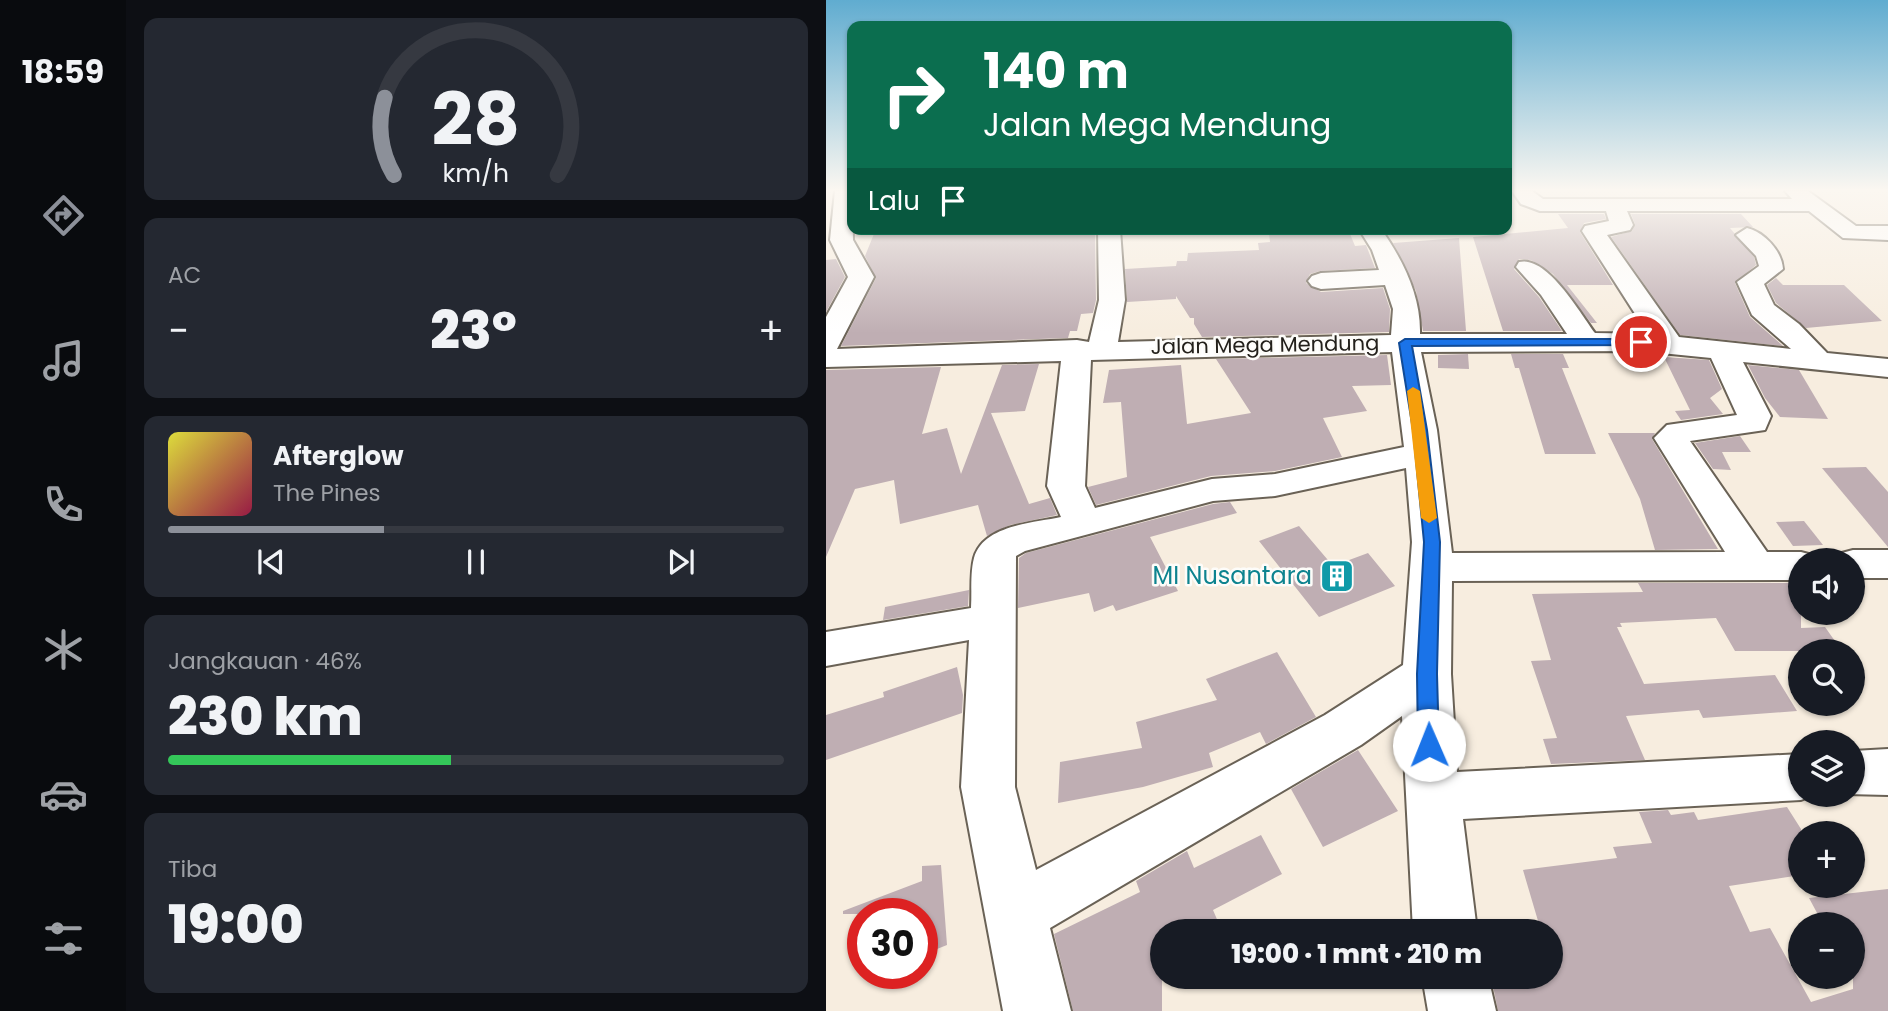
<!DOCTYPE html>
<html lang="id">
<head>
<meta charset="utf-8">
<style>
	body { margin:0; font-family:Poppins,sans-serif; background:#242831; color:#f1f3f6; height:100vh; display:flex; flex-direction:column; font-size:26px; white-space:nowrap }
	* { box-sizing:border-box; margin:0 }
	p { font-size:23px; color:#9ea1a6 }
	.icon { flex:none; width:38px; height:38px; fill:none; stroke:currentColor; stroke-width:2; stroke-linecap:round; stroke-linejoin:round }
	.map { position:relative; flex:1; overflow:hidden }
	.panel { display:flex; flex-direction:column; gap:18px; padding:18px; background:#0d0f14; width:700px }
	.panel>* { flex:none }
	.hud { position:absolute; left:21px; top:21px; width:665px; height:214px; border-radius:14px; box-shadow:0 2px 5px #0004; background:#0b6e4f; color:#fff; overflow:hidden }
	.controls { position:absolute; left:962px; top:548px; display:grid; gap:14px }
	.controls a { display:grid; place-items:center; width:77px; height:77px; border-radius:50%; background:#171b24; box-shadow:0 2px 5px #0004; font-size:35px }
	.speed { position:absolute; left:21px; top:898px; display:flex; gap:14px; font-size:35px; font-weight:700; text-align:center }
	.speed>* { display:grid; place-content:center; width:91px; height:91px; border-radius:50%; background:#171b24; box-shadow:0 2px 5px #0004; line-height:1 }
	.speed .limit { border:10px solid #d22; background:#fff; color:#111 }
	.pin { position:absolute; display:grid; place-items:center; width:60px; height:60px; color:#fff; margin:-30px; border:4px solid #fff; border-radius:50%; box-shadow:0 2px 7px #0007 }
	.me { position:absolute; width:77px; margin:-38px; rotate:359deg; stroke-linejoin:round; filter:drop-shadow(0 0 5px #0008) }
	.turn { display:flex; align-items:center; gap:24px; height:147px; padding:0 21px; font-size:32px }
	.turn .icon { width:91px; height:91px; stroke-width:2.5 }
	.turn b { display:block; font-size:49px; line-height:60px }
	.then { display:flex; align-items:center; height:66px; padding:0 21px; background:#0003; gap:14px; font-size:26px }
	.big { font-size:52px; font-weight:800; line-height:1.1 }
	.panel .widget { flex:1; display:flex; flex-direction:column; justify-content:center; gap:10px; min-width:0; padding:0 24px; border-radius:14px; background:#242831 }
	.panel .dial { align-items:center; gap:0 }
	.dial svg { height:182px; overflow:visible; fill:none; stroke:#363941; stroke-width:7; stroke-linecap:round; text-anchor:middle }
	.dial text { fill:#f1f3f6; stroke:none }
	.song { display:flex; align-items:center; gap:21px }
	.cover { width:84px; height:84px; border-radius:10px; background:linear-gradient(135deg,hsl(60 70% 55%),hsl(340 70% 35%)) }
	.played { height:7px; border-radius:4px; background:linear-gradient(90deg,#8c9099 35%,#363941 35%) }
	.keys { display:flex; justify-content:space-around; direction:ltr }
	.heat { display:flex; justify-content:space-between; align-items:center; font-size:38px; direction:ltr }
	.charge { height:10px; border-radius:5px; background:linear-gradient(90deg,#34c759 46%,#363941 0) }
	.trip { position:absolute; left:324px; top:919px; width:413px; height:70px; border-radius:35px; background:#171b24; box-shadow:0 2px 5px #0004; font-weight:800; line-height:70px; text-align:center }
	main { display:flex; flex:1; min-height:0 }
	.tab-bar { display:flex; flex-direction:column; width:126px; justify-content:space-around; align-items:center; background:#090b0e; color:#9ea1a6 }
	.tab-bar .icon { width:49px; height:49px }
	.tab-bar .selected { color:#8c9099 }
	.tab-bar b { font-size:32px; color:#f1f3f6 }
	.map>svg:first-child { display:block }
	.building { fill:#bfaeb3 }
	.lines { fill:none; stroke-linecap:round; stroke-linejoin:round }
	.minor-casing { stroke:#6a6256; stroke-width:4 }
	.minor { fill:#fff; fill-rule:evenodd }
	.route { fill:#1a73e8; stroke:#114b97; stroke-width:2 }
	.slow { fill:#f59e0b }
	.labels { text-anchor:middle; stroke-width:5; stroke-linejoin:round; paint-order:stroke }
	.far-street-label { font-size:21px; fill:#23201b; stroke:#fdfcf9 }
	.culture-label { font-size:24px; fill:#0d838f; stroke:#fdfcf9; text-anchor:end }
</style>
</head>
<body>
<main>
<nav class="tab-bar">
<b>18:59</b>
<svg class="icon selected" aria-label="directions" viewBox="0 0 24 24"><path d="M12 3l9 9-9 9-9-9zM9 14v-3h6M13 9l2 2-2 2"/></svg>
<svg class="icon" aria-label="music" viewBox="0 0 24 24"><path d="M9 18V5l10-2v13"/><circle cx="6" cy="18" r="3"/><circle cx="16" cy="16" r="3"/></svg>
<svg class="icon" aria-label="phone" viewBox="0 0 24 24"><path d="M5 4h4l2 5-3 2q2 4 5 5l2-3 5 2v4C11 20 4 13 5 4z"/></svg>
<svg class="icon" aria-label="climate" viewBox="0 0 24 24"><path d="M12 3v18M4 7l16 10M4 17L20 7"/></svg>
<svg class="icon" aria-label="car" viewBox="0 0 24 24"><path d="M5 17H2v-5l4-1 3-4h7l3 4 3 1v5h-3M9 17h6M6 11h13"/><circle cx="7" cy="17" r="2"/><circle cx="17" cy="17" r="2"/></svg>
<svg class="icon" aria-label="filters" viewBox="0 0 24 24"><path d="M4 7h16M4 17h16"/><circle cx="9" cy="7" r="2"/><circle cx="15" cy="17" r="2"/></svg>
</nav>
<section class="panel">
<div class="widget dial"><svg viewBox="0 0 100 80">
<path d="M14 69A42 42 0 1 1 86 69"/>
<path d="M14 69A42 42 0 0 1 10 35" stroke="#8c9099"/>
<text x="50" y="56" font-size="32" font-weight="700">28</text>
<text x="50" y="72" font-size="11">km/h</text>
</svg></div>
<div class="widget"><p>AC</p>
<div class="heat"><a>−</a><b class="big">23°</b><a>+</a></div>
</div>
<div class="widget">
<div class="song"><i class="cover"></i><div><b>Afterglow</b><p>The Pines</p></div></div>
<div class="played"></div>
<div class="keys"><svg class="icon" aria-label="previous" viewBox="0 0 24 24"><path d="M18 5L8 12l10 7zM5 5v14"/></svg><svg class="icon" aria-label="pause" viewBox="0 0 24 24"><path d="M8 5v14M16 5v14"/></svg><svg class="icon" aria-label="next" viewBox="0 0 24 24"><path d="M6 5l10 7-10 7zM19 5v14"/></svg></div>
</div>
<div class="widget"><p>Jangkauan · 46%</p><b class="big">230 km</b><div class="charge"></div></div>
<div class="widget"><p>Tiba</p><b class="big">19:00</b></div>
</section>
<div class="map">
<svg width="1062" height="1011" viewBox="0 0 1062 1011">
	<rect width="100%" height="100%" fill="#f7eddf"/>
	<g class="building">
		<path d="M 732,214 L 778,214 L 780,219 L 758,223 L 754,232 L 787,285 L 741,285 L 771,323 L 765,323 L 727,274 L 705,260 L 693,259 L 688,269 L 713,297 L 736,331 L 677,331 L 647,237 L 742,228 Z"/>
		<path d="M 805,214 L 915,214 L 927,227 L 904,228 L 928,257 L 930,265 L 909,283 L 924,317 L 957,346 L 854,335 L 785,237 L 806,231 L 809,224 Z"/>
		<path d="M 50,229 L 255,229 L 253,235 L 269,234 L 270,300 L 267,313 L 255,314 L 251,331 L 244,331 L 242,338 L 15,346 L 50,278 L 39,256 Z"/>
		<path d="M 490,229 L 522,229 L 529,246 L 540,245 L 549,268 L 494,271 L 484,274 L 480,283 L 495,292 L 557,288 L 564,309 L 563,332 L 376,337 L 368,324 L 368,318 L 364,318 L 350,296 L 350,299 L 301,302 L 299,269 L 350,266 L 351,261 L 361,261 L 362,253 L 433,250 L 432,243 L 444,242 L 443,233 Z"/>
		<path d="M 633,238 L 640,331 L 597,331 L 590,291 L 567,243 Z"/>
		<path d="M 10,259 L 19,277 L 0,312 L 0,260 Z"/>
		<path d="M 950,278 L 957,285 L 1018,285 L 1056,321 L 980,328 L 950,303 L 941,285 Z"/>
		<path d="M 642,354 L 643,369 L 612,368 L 612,355 Z"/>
		<path d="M 685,354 L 737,354 L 743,368 L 736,368 L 770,454 L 719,454 L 693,368 L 689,368 Z"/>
		<path d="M 561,355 L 565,385 L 526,386 L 541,411 L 497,418 L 516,457 L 449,471 L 385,476 L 270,505 L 262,487 L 301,477 L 295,402 L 277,403 L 283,370 L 355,365 L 361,424 L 425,413 L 390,359 Z"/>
		<path d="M 838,357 L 883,360 L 896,389 L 884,398 L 897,414 L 855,420 L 849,411 L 864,410 Z"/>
		<path d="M 213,364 L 199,411 L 165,413 L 203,504 L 224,498 L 231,515 L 184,525 L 161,536 L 152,505 L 74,524 L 68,480 L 29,489 L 0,557 L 0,370 L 115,367 L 96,434 L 121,428 L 135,474 L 176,365 Z"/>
		<path d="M 922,365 L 973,370 L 1002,419 L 954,417 L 939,398 Z"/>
		<path d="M 782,433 L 829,433 L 826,439 L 892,549 L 829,550 L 814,499 Z"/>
		<path d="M 914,436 L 925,452 L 896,452 L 905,470 L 887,469 L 869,443 Z"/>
		<path d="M 1040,467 L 1062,492 L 1062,547 L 996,468 Z"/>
		<path d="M 404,502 L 411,513 L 324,537 L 352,591 L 290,611 L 287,605 L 268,612 L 263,593 L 192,608 L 193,558 L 200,553 L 387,504 Z"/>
		<path d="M 978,521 L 997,545 L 967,546 L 950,522 Z"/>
		<path d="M 473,526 L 507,566 L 542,553 L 569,586 L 493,617 L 433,541 Z"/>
		<path d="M 812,583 L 975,583 L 975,628 L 999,627 L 1016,651 L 909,651 L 890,618 L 794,623 L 796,627 L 791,627 L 818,684 L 949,675 L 971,711 L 877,718 L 873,710 L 800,716 L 819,760 L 725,764 L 717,739 L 731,738 L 705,661 L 725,660 L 706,594 L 817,592 Z"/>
		<path d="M 143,590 L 142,606 L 57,620 L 59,607 Z"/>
		<path d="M 451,652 L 490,717 L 440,744 L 434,732 L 383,753 L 387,767 L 317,787 L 232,803 L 234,762 L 316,748 L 310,722 L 391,700 L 380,679 Z"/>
		<path d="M 131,667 L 137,695 L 136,713 L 0,760 L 0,715 L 58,697 L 57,692 Z"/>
		<path d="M 532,750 L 572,811 L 497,847 L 465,789 Z"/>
		<path d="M 961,807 L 975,829 L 975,875 L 903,886 L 924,932 L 944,928 L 985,1002 L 1027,989 L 1027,924 L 997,924 L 983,898 L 1062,889 L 1062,1011 L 672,1011 L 665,976 L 728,976 L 724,965 L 724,931 L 715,931 L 697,870 L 791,858 L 787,847 L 826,843 L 813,812 L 842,810 L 845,815 L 868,812 L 872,820 Z"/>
		<path d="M 435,835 L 456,874 L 387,910 L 396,931 L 336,931 L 336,1011 L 247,1011 L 228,934 L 314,892 L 310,881 L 361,851 L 368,868 Z"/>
		<path d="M 115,865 L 121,945 L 96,955 L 96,914 L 17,914 L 17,911 L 96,881 L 96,866 Z"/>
	</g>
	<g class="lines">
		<g class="minor-casing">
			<g id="minor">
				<path d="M 9,191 L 26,191 L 27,240 L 48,277 L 11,349 L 251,340 L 263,342 L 273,300 L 272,229 L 294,229 L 299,300 L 292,342 L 565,335 L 567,309 L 559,285 L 495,289 L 486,286 L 482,281 L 486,276 L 495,273 L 553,270 L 546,250 L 533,229 L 555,229 C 577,260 595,296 594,334 L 741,334 L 715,295 L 690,267 L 693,262 C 721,255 754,313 769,333 L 822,334 L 756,231 L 759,226 L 783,221 L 780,211 L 714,211 L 695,204 L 686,191 L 706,191 L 717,199 L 966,199 L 959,191 L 982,191 L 1030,226 L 1062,226 L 1062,240 L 1017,238 L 983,211 L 801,211 L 807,225 L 804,230 L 781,235 L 853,337 L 965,349 L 926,315 L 911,282 L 933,266 L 930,256 L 910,235 L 921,228 C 938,232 956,251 957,269 L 938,284 L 948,305 L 973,324 L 1001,353 L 1062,359 L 1062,377 L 917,362 L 945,416 L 939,430 L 864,441 L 941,552 L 975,552 L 990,556 L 992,560 L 975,560 L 975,580 L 626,581 L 625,674 L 631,772 L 975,754 L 975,794 L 991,794 L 975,800 L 637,819 L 651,931 L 587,931 L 576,716 L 535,745 L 224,928 L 245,1011 L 177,1011 L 135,787 L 143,640 L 0,666 L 0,632 L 145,608 C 146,592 144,573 148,558 C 157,525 207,523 235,517 L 221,486 L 235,361 L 0,367 L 0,317 L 22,277 L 4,240 ZM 815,351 L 885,358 L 911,415 L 841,425 L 828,438 L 899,552 L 626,553 L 611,430 L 595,352 ZM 566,352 L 578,447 L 449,474 L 386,479 L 269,508 L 259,486 L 265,360 ZM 580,468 L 586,542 L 577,665 L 499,715 L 210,870 L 189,787 L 190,556 L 199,551 L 387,501 L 449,496 Z"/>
				<path d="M 1027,550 L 1062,550 L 1062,578 L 1027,578 L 1027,560 L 1009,560 L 1012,554 Z"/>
				<path d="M 1062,749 L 1062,795 L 1020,794 L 1027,794 L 1027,751 Z"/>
				<path d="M 596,976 L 662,976 L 670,1011 L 602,1011 Z"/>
			</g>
		</g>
		<use href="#minor" class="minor"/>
	</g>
	<linearGradient id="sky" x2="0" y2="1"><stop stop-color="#60acd0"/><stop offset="0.57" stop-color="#fbf7f1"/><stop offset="1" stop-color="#fbf7f1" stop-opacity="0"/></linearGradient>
	<rect width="1062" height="333" fill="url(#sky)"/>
	<path class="route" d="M 815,339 L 819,340 L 819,345 L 586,346 L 601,430 L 614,542 L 611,674 L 613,745 L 610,751 L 603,754 L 595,751 L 592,745 L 591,674 L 598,542 L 587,430 L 573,343 L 579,339 Z"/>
	<path class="slow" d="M 587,387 L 594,391 L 611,518 L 603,523 L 595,518 L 581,391 Z"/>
	<defs>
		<g id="building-square" transform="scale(1.75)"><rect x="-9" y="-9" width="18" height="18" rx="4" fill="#0f9aa8" stroke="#fdfcf9"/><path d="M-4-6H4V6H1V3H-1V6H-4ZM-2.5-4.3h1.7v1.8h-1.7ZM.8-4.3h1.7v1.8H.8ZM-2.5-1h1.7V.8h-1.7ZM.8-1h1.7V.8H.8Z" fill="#fff"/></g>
	</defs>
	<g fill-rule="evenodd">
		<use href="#building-square" x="511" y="576"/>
	</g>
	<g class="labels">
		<g class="far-street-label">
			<text transform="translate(439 345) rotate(-1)" y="7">Jalan Mega Mendung</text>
		</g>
		<g class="culture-label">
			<text x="486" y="584">MI Nusantara</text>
		</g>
	</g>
</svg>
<div class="controls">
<a><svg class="icon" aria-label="sound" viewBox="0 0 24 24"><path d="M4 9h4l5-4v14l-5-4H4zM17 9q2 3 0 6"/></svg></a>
<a><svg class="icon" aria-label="search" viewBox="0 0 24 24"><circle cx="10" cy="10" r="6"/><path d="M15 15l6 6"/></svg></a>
<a><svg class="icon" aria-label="layers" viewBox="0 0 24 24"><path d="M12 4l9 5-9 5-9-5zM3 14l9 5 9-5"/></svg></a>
<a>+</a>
<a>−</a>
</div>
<div class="speed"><div class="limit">30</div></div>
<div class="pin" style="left:815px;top:342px;background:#d93025"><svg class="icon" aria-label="arrive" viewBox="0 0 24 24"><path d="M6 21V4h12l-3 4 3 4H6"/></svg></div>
<svg class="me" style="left:603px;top:745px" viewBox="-20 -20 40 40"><circle r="19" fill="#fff"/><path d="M0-13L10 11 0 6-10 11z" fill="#1a73e8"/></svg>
<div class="trip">19:00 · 1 mnt · 210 m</div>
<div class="hud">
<div class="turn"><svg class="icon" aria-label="right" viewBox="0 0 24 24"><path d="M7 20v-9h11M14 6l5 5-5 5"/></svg><div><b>140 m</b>Jalan Mega Mendung</div></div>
<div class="then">Lalu<svg class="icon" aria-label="arrive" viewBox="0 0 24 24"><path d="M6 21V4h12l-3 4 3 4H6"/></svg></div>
</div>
</div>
</main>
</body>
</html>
